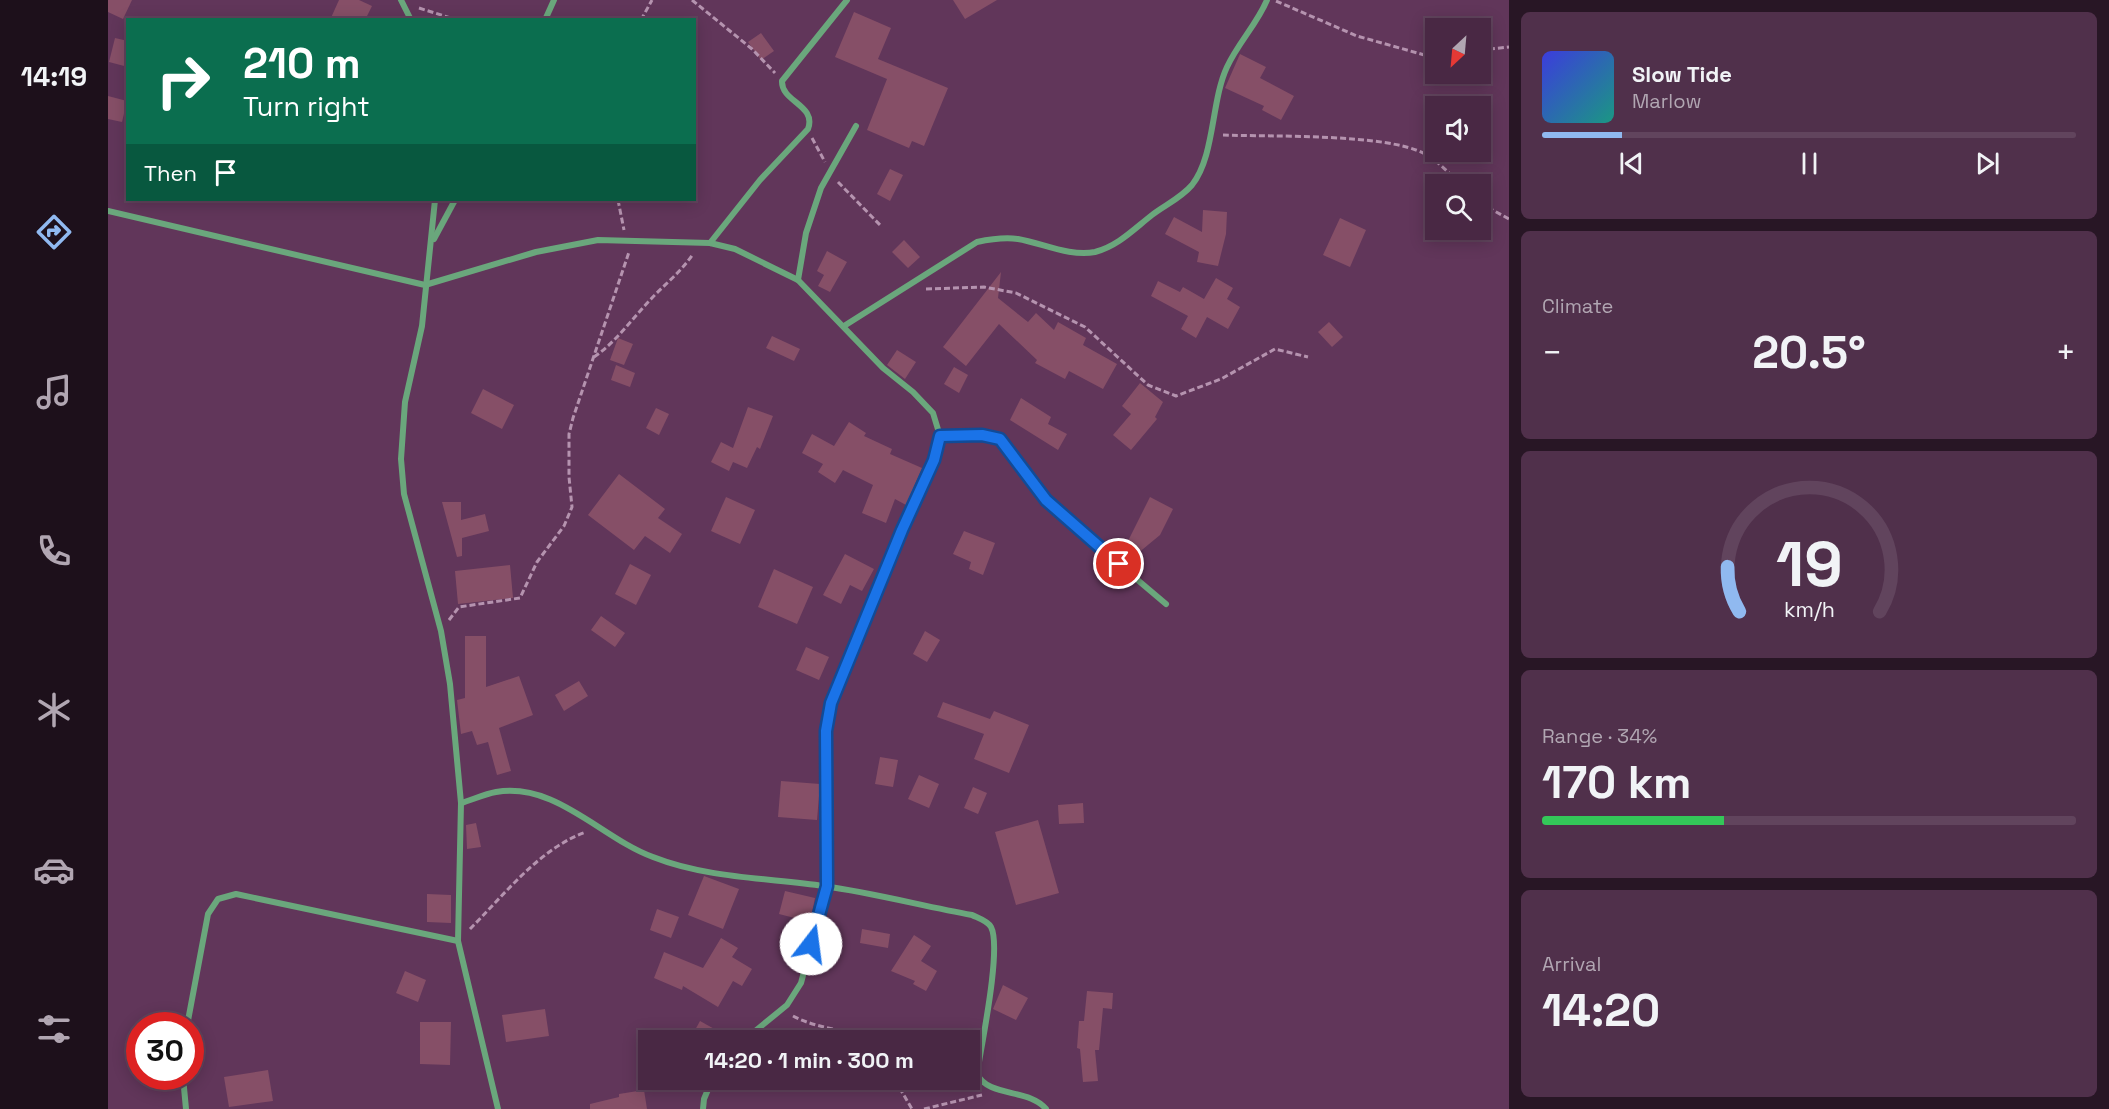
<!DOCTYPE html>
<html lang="en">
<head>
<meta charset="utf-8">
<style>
	body { margin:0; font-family:"Space Grotesk",sans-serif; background:#50304b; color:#f1f3f6; height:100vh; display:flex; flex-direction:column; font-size:22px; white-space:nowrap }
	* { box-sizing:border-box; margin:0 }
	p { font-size:20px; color:#b1a6b2 }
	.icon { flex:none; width:33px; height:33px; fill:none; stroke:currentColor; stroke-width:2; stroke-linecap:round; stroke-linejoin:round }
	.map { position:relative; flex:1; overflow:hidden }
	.panel { display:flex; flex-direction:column; gap:12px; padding:12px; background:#281625; width:600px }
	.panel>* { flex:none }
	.hud { position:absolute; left:18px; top:18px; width:570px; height:183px; border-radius:0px; box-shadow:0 3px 15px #0003,0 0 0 2px #61445d; background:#0b6e4f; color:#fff; overflow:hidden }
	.needle { width:39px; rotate:206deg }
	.tools { position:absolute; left:1317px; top:18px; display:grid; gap:12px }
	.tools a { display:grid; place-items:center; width:66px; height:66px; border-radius:0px; background:#492844; box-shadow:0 3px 15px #0003,0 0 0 2px #61445d; font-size:30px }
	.speed { position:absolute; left:18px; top:1012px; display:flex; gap:12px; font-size:30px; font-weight:700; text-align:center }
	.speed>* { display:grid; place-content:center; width:78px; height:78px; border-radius:50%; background:#492844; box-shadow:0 3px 15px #0003,0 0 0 2px #61445d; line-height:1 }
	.speed .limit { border:9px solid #d22; background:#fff; color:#111 }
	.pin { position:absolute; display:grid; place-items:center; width:51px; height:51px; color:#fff; margin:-26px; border:3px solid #fff; border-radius:50%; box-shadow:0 2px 6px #0007 }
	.me { position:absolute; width:66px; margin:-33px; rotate:15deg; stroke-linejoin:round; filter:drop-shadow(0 0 4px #0008) }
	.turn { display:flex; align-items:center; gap:21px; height:126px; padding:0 18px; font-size:27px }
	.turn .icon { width:78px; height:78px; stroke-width:2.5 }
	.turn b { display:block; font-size:42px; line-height:51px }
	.then { display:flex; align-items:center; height:57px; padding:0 18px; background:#0003; gap:12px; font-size:22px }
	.big { font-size:45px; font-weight:700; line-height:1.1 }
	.panel .card { flex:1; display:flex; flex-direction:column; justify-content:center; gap:9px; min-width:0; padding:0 21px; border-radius:9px; background:#50304b }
	.panel .dial { align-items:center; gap:0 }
	.dial svg { height:156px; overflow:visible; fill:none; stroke:#61445d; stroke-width:7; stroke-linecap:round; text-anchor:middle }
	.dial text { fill:#f1f3f6; stroke:none }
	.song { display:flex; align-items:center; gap:18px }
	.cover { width:72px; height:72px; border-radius:9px; background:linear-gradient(135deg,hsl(240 70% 55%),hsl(170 70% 35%)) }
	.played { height:6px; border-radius:3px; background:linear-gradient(90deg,#90b9f0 15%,#61445d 15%) }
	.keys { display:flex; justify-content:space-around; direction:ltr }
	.heat { display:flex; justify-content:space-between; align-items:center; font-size:33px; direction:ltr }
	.charge { height:9px; border-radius:4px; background:linear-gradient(90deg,#34c759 34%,#61445d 0) }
	.trip { position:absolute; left:530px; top:1030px; width:342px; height:60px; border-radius:0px; background:#492844; box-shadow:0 3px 15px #0003,0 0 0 2px #61445d; font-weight:700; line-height:60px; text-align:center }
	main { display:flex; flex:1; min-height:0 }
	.menu { display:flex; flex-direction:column; width:108px; justify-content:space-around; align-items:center; background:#1d101b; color:#b1a6b2 }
	.menu .icon { width:42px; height:42px }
	.menu .active { color:#90b9f0 }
	.menu b { font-size:27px; color:#f1f3f6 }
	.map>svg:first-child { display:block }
	.building { fill:#864f67 }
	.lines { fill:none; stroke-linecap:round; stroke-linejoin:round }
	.path { stroke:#b593af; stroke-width:3; stroke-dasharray:6 3; stroke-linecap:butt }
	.street { stroke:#6aa77c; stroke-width:6 }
	.route-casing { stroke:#114b97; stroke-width:15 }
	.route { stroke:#1a73e8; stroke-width:10 }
</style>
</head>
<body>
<main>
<nav class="menu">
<b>14:19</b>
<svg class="icon active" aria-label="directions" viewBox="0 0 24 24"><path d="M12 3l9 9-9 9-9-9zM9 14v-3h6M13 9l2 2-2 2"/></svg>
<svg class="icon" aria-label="music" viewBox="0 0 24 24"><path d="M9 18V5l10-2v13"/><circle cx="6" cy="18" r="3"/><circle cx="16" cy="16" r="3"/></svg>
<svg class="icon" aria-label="phone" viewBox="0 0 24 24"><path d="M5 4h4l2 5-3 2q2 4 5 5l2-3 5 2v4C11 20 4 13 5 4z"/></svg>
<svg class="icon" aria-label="climate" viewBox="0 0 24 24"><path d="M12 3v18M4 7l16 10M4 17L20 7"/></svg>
<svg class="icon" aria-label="car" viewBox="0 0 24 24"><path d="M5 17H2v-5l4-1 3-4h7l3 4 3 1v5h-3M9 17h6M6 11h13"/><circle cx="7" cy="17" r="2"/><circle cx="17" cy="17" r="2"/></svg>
<svg class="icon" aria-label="filters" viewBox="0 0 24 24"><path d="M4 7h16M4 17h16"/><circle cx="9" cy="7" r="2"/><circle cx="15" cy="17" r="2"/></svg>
</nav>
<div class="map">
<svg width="1401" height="1109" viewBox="0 0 1401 1109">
	<rect width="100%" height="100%" fill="#61365a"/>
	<g class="building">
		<path d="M 0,0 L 24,0 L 15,19 L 0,12 Z"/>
		<path d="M 231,0 L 251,0 L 264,6 L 257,20 L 222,20 Z"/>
		<path d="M 845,0 L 889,0 L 857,19 Z"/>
		<path d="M 746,12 L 783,28 L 770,59 L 840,88 L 816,146 L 804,141 L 801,148 L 759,130 L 779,79 L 727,57 Z"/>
		<path d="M 653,33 L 666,51 L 653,60 L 640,42 Z"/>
		<path d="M 7,38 L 20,41 L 20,67 L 1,62 Z"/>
		<path d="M 1132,54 L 1158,67 L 1152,78 L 1186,96 L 1173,120 L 1154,110 L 1156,106 L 1117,88 Z"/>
		<path d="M 0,96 L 19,101 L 14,122 L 0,119 Z"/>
		<path d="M 782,169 L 795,175 L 782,201 L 769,194 Z"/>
		<path d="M 1095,210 L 1119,212 L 1118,234 L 1110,266 L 1089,262 L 1091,252 L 1057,234 L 1066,217 L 1094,232 Z"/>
		<path d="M 1232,218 L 1258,230 L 1242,267 L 1215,255 Z"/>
		<path d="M 796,240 L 812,257 L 800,268 L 784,252 Z"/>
		<path d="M 719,251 L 739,262 L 722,292 L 710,286 L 716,275 L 709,271 Z"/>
		<path d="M 893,272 L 890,298 L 920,322 L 928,313 L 946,330 L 950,322 L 978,338 L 975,345 L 1009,364 L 995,389 L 961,371 L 957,379 L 927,363 L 929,360 L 891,324 L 858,366 L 835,347 Z"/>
		<path d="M 1108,278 L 1125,288 L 1119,299 L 1132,307 L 1120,329 L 1099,317 L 1088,338 L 1073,329 L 1080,316 L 1043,296 L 1050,281 L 1072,292 L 1075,287 L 1096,299 Z"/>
		<path d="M 1221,322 L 1235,337 L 1224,347 L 1210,332 Z"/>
		<path d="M 664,336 L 692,349 L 686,361 L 658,348 Z"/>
		<path d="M 510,338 L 525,344 L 516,365 L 502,360 Z"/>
		<path d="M 789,350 L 808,362 L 797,379 L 779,365 Z"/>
		<path d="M 508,365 L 527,373 L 522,387 L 503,380 Z"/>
		<path d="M 846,367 L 860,375 L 851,393 L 836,384 Z"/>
		<path d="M 1032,383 L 1055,402 L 1047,417 L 1049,419 L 1023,450 L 1005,435 L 1023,414 L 1014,406 Z"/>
		<path d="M 375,389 L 406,405 L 394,429 L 363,413 Z"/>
		<path d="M 913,398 L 943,417 L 940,424 L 959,434 L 950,450 L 902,420 Z"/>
		<path d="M 640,407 L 665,416 L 652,449 L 649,447 L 639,468 L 625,462 L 621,471 L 603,462 L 613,442 L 625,448 Z"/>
		<path d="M 548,408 L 561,414 L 551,435 L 538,428 Z"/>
		<path d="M 741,422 L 758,433 L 756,436 L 784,449 L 782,454 L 814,468 L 798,505 L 787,499 L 778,523 L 754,513 L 765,485 L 735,470 L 727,483 L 710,472 L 715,464 L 694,453 L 704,434 L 726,446 Z"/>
		<path d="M 511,474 L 557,509 L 550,518 L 574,534 L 562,553 L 537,536 L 526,550 L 480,515 Z"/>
		<path d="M 618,497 L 647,510 L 632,544 L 603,531 Z"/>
		<path d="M 1042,497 L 1065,509 L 1052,535 L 1029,554 L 1019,543 Z"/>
		<path d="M 334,502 L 353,502 L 353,520 L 377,514 L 381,531 L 354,538 L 354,556 L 349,557 Z"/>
		<path d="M 856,531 L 887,543 L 875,575 L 861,569 L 863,562 L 845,554 Z"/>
		<path d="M 737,554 L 766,569 L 754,591 L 742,585 L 733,604 L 715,595 Z"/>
		<path d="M 522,564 L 543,575 L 528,605 L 507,594 Z"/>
		<path d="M 402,565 L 405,598 L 350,604 L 347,571 Z"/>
		<path d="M 666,569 L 705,587 L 689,624 L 650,607 Z"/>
		<path d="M 493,616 L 517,633 L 507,647 L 483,630 Z"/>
		<path d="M 817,631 L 832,640 L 819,662 L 805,654 Z"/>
		<path d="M 357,636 L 378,636 L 378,687 L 411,676 L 425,715 L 391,728 L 403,771 L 389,775 L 380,742 L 369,745 L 364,731 L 353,734 L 349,700 L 357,698 Z"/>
		<path d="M 698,647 L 721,657 L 711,680 L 688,670 Z"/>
		<path d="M 471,681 L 480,696 L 456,711 L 447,695 Z"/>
		<path d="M 835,702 L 882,719 L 886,711 L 921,725 L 901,773 L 866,759 L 876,734 L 829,717 Z"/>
		<path d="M 772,757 L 790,760 L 785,787 L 767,784 Z"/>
		<path d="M 811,775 L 831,784 L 821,808 L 800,799 Z"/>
		<path d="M 673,781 L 712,784 L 709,820 L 670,817 Z"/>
		<path d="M 865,787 L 879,793 L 870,814 L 856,808 Z"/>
		<path d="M 975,803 L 976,823 L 951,824 L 950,805 Z"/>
		<path d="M 930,820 L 951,893 L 908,905 L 887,832 Z"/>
		<path d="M 368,823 L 373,847 L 359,849 L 358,825 Z"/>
		<path d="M 596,876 L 631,889 L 615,929 L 580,915 Z"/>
		<path d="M 677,891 L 707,898 L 702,922 L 671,914 Z"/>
		<path d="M 319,894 L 343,895 L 343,923 L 319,922 Z"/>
		<path d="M 549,909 L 571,917 L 563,938 L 542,930 Z"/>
		<path d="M 754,929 L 782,934 L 780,948 L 752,943 Z"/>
		<path d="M 806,935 L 823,946 L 813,961 L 829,971 L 818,991 L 805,984 L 807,981 L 783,971 Z"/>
		<path d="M 613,938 L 630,948 L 624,957 L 644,969 L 634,986 L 625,981 L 610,1007 L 575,986 L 574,990 L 546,978 L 556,952 L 595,968 Z"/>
		<path d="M 297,971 L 318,980 L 310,1002 L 288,993 Z"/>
		<path d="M 895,985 L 920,998 L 908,1020 L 885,1009 Z"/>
		<path d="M 979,991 L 1005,993 L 1004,1009 L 995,1008 L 991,1050 L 987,1050 L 990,1081 L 975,1082 L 972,1049 L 969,1048 L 971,1021 L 976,1021 Z"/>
		<path d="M 437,1009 L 441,1036 L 398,1042 L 394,1015 Z"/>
		<path d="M 592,1021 L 610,1031 L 605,1041 L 581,1041 Z"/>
		<path d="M 312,1022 L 343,1022 L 342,1065 L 312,1064 Z"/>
		<path d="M 160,1070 L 165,1101 L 121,1107 L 116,1077 Z"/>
		<path d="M 536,1090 L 539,1109 L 482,1109 L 482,1104 L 511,1097 L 511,1094 Z"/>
	</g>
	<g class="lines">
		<g class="path">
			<path d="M 584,0 L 644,49 L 667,73"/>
			<path d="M 1168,1 L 1249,36 L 1320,56 L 1328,55"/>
			<path d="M 311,8 L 349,20"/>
			<path d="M 533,20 L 544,0"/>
			<path d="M 1372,50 L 1401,47"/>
			<path d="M 1115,135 C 1162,137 1279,133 1317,154 C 1331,162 1341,173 1352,184"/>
			<path d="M 704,138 L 717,162"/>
			<path d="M 730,182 L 773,226"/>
			<path d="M 510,200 L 516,230"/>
			<path d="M 1372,203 L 1401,219"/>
			<path d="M 818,289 L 876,287 L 908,293 L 977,327 L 1040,385 L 1068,396 L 1113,379 L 1167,349 L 1200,357"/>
			<path d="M 486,357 C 508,342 524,319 543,299 C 557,284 573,272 585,254"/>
			<path d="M 341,620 L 351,607 L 412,598 L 429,562 L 456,526 L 464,507 L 461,477 L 461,434 L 465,418 L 521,252"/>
			<path d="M 362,929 C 396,895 432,848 478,832"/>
			<path d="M 685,1016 C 711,1030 741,1029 769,1041"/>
			<path d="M 787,1080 L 804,1109"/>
			<path d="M 816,1109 L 874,1095"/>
		</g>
		<g class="street">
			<path d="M 293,0 L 303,20"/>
			<path d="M 437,20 L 446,0"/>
			<path d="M 327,200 L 314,326 L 297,402 L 293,459 L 296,494 L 333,631 L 342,684 L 353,803 L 350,941 L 390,1109"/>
			<path d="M 0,211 L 317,285 L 428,252 L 490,240 L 602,243 L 627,249 L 690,280 L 775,368 L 805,392 L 825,413 L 832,436 L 827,461 L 794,530 L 723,703 L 718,731 L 719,886 L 693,983 L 679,1005 L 635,1041"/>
			<path d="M 326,239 L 347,200"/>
			<path d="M 602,243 L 652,180 L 700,129 C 709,105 673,102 674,81 L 739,0"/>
			<path d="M 690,280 L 698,233 L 713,188 L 748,126"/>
			<path d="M 736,326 L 869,242 C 883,239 896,237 910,239 C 934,243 962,257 987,252 C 1010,246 1026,229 1044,215 C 1057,205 1073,198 1084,185 C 1107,156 1103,101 1119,67 C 1130,43 1149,24 1159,0"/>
			<path d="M 832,436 L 874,434 L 892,439 L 948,511 L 1058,604"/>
			<path d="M 353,803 C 364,800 376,794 388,792 C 448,782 493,838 545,857 C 598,878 660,878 716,886 C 765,893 815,906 864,915 C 870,918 880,921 883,927 C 894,948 873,1047 869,1074 C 881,1098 921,1088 938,1109"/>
			<path d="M 79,1026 L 100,914 L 110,899 L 128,894 L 350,941"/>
			<path d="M 75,1077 L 78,1109"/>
			<path d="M 595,1109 L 596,1099 L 604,1080"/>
		</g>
	</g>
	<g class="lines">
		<g class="route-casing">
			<path id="route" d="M 703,944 L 719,886 L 718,731 L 723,703 L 794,530 L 826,460 L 832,436 L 874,435 L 892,439 L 938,500 L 1011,564"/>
		</g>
		<use href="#route" class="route"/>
	</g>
</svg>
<div class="tools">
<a><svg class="needle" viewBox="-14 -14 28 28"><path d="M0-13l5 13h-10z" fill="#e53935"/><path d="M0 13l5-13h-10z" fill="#b1a6b2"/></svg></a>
<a><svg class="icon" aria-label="sound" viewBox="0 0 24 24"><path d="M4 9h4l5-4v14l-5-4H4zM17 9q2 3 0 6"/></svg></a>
<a><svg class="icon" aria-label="search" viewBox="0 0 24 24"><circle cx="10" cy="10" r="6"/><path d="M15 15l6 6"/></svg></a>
</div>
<div class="speed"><div class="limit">30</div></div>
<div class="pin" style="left:1011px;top:564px;background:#d93025"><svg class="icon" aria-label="arrive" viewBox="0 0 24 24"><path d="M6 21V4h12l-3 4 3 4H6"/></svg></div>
<svg class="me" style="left:703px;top:944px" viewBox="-20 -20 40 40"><circle r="19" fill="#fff"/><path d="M0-13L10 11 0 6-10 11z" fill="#1a73e8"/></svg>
<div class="trip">14:20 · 1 min · 300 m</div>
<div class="hud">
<div class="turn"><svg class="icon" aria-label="right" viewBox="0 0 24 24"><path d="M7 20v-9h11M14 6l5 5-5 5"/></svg><div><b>210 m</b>Turn right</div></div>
<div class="then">Then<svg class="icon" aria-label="arrive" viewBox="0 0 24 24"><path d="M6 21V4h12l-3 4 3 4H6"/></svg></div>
</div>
</div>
<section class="panel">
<div class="card">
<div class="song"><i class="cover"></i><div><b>Slow Tide</b><p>Marlow</p></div></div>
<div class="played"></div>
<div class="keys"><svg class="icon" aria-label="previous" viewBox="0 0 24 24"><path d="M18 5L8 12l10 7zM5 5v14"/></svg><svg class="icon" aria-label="pause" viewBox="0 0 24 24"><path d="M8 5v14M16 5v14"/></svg><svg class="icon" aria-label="next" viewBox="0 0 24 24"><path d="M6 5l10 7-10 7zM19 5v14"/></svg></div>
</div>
<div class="card"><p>Climate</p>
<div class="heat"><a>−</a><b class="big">20.5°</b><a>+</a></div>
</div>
<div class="card dial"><svg viewBox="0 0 100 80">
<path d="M14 69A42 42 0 1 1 86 69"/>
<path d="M14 69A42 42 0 0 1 8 46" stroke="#90b9f0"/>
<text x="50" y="56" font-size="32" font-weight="700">19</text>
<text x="50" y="72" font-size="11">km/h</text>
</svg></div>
<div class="card"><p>Range · 34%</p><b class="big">170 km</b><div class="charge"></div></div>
<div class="card"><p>Arrival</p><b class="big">14:20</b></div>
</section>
</main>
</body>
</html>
